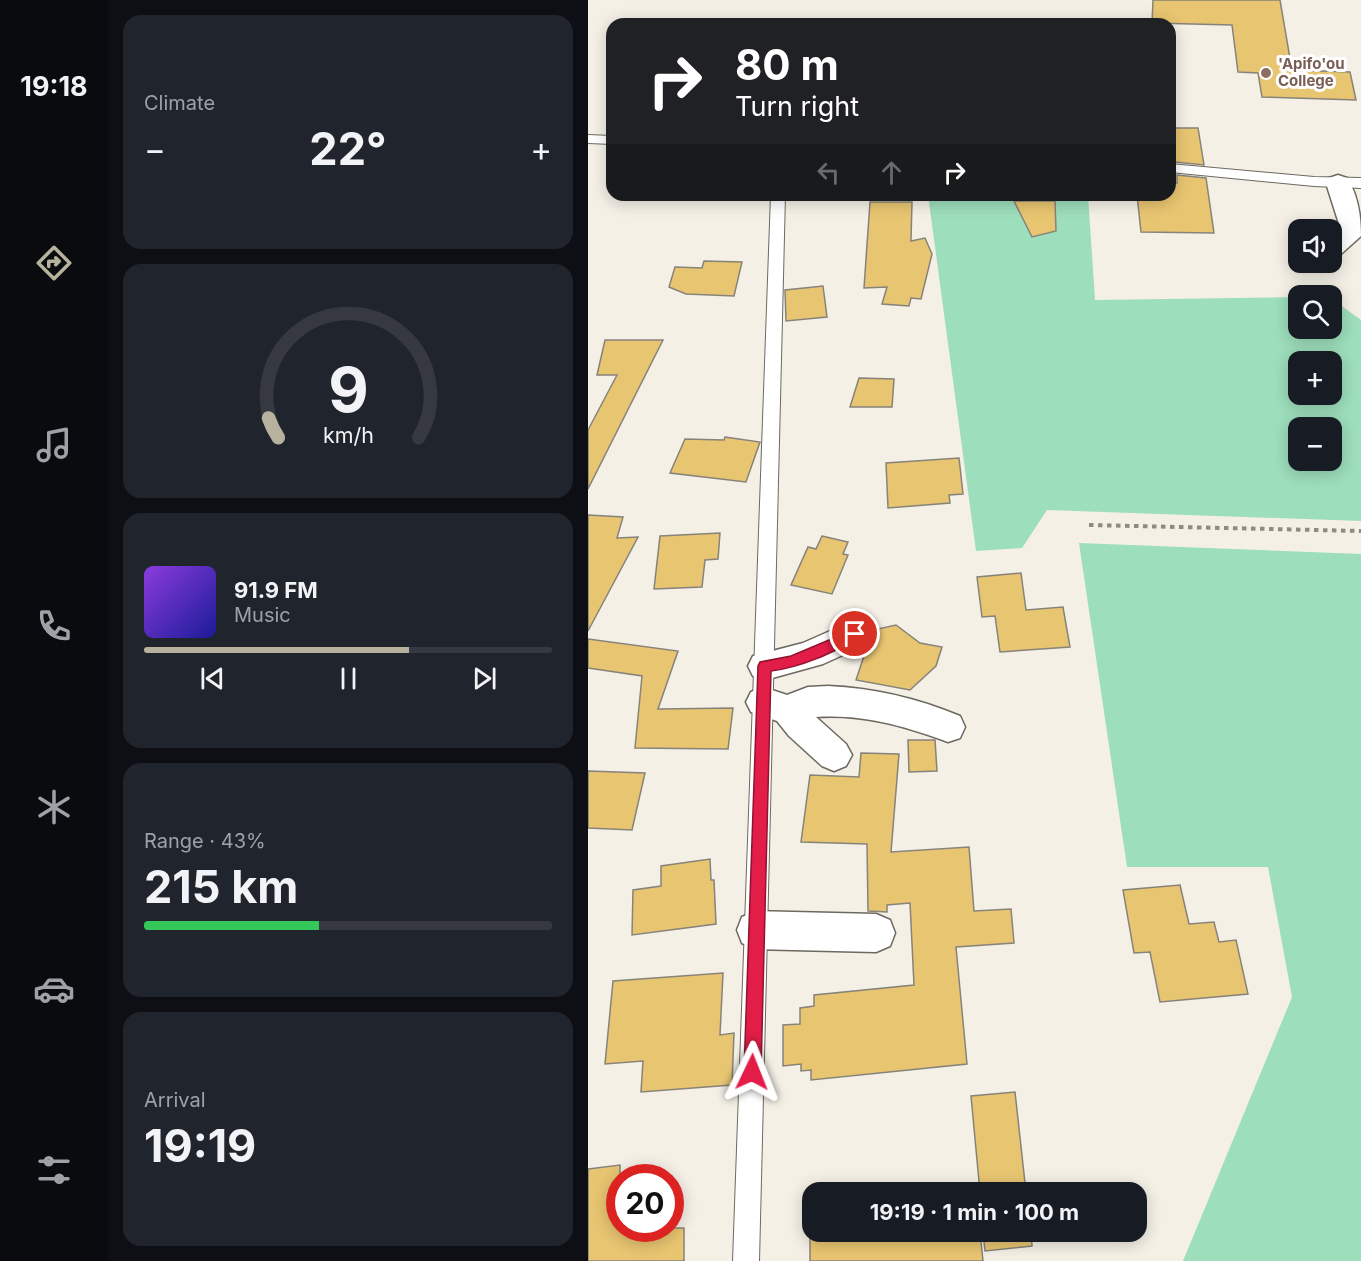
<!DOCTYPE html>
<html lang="en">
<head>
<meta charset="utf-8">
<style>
	body { margin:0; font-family:Inter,sans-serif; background:#20242c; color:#f1f3f6; height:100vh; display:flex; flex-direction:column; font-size:22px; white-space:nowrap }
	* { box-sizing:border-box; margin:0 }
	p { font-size:20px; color:#9ea1a6 }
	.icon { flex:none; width:33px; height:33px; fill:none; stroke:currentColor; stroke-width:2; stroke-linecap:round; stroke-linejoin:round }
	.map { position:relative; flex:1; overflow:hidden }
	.sheet { display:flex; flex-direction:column; gap:15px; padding:15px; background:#0d0f14; width:480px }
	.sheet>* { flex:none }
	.hud { position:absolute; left:18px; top:18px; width:570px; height:183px; border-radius:18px; box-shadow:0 3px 15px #0003; background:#202124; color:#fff; overflow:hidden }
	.fabs { position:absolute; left:700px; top:219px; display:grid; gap:12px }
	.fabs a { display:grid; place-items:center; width:54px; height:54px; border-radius:12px; background:#171b24; box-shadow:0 3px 15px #0003; font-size:30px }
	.speed { position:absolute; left:18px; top:1164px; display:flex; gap:12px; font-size:30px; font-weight:700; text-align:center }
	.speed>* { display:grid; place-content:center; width:78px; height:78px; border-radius:50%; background:#171b24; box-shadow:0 3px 15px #0003; line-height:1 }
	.speed .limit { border:9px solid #d22; background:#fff; color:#111 }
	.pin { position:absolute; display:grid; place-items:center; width:51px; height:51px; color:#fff; margin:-26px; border:3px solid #fff; border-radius:50%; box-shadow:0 2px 6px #0007 }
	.me { position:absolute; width:66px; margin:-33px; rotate:2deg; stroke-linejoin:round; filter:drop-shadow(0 0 4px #0008) }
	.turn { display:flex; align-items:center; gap:21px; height:126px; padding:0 30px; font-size:27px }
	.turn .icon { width:78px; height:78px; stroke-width:2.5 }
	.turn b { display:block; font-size:42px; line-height:51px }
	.lanes { display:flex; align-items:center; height:57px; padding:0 30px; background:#0003; justify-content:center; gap:30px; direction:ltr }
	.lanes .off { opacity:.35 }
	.big { font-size:45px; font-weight:700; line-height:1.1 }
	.sheet .widget { flex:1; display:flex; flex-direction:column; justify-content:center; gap:9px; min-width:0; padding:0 21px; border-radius:18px; background:#20242c }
	.sheet .dial { align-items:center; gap:0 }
	.dial svg { height:156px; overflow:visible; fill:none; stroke:#363941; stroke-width:7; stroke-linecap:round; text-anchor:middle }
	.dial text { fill:#f1f3f6; stroke:none }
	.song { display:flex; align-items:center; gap:18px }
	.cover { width:72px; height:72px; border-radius:9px; background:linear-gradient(135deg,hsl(270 70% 55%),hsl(240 70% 35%)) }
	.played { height:6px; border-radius:3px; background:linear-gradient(90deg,#b7b29d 65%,#363941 65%) }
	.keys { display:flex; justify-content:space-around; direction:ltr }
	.heat { display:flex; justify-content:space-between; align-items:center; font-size:33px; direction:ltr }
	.charge { height:9px; border-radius:4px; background:linear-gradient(90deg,#34c759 43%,#363941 0) }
	.trip { position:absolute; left:214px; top:1182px; width:345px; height:60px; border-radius:18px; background:#171b24; box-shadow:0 3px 15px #0003; font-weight:700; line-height:60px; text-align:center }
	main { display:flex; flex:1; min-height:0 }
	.tabs { display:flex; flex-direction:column; width:108px; justify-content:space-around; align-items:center; background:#090b0e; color:#9ea1a6 }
	.tabs .icon { width:42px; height:42px }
	.tabs .active { color:#b7b29d }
	.tabs b { font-size:27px; color:#f1f3f6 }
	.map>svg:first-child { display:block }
	.green { fill:#9ddebc; fill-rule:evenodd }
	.building { fill:#e8c571; stroke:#87837b; stroke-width:1.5 }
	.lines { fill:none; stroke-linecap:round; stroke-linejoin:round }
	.service-casing { stroke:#6d6961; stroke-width:2 }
	.minor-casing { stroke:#6d6961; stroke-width:3 }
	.path { stroke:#8c8a83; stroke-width:4; stroke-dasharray:4.5 4.5; stroke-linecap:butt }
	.service { fill:#fff; fill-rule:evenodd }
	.minor { fill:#fff; fill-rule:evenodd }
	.route { fill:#e11d48; stroke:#92132f; stroke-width:1.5 }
	.education-dot { fill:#8d6e63; stroke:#fff; stroke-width:2 }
	.labels { text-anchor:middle; stroke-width:6; stroke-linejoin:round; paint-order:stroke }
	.far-education-label { font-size:15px; font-weight:bold; fill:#785e54; stroke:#fff; text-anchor:start }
</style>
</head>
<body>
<main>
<nav class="tabs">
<b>19:18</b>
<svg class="icon active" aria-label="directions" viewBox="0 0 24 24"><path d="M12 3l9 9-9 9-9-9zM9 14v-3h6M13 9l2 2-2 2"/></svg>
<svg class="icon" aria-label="music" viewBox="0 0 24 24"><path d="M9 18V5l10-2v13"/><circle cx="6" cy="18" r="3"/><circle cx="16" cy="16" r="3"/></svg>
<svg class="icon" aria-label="phone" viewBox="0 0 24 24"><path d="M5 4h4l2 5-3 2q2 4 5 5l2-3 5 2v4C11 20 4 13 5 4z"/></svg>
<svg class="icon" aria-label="climate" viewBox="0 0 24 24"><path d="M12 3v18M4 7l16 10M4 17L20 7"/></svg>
<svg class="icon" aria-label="car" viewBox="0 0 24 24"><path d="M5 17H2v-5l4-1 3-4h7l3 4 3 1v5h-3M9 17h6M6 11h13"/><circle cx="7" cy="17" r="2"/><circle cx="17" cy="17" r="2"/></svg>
<svg class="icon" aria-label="filters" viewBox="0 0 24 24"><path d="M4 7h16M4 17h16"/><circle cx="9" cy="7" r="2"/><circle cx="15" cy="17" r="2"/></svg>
</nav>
<section class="sheet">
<div class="widget"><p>Climate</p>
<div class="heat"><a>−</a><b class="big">22°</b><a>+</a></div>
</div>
<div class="widget dial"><svg viewBox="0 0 100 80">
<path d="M14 69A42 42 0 1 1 86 69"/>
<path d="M14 69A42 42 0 0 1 9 59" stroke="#b7b29d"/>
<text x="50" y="56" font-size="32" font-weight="700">9</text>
<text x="50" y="72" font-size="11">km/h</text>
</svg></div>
<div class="widget">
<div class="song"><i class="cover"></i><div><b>91.9 FM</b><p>Music</p></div></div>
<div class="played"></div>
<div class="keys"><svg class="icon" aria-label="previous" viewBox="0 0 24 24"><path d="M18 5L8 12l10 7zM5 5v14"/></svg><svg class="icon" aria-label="pause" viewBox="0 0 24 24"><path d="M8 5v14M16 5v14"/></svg><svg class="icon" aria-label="next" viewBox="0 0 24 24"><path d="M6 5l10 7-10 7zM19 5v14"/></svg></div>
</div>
<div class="widget"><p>Range · 43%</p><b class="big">215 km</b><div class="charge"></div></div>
<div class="widget"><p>Arrival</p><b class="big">19:19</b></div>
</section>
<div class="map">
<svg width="773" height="1261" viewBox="0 0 773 1261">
	<rect width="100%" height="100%" fill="#f4f0e6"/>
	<g class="green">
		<path d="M 340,195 L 500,195 L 507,300 L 711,297 L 711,328 L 744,328 L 744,299 L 773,320 L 773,521 L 459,510 L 434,548 L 388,551 ZM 711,362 L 744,362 L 744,394 L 711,394 ZM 711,428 L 744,428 L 744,460 L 711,460 Z"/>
		<path d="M 491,543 L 773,554 L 773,1261 L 595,1261 L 704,997 L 680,867 L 539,867 Z"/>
	</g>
	<g class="building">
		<path d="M 565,0 L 692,0 L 704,70 L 762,72 L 768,100 L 674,97 L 670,73 L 650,72 L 644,25 L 564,23 Z"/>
		<path d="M 584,128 L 610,128 L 616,165 L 587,162 Z"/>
		<path d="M 589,175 L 618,178 L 626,233 L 553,232 L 549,195 L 582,195 L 582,183 L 589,183 Z"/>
		<path d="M 426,201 L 467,201 L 468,231 L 444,237 Z"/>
		<path d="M 282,202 L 324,202 L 323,241 L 337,238 L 344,254 L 333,299 L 323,298 L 321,306 L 294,304 L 299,287 L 276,288 Z"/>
		<path d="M 116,261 L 154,262 L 146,296 L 98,294 L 81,287 L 87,267 L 114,268 Z"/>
		<path d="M 235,286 L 239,317 L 198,321 L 197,290 Z"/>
		<path d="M 17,340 L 75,340 L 0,489 L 0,430 L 29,375 L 9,375 Z"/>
		<path d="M 271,378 L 306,379 L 304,407 L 262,407 Z"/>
		<path d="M 137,437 L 172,442 L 158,482 L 82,473 L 97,439 L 136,440 Z"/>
		<path d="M 371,458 L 375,494 L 361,495 L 362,503 L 300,508 L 298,463 Z"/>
		<path d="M 0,515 L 35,517 L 29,538 L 50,537 L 0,631 Z"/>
		<path d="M 132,533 L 130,559 L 117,560 L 114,587 L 66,589 L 72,536 Z"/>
		<path d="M 234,536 L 260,542 L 255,554 L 260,555 L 244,594 L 203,585 L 220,547 L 228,549 Z"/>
		<path d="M 433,573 L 438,610 L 475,607 L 482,647 L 412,652 L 407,616 L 394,617 L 389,577 Z"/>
		<path d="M 308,625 L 332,643 L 354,647 L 348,666 L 322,690 L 268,680 L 279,647 L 286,635 L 285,630 Z"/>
		<path d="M 0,639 L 90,651 L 70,709 L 145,708 L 140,749 L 47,748 L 54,676 L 0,668 Z"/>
		<path d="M 320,740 L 347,740 L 349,771 L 321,772 Z"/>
		<path d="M 273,753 L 311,754 L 303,852 L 381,847 L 386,911 L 423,909 L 426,943 L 368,947 L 379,1064 L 223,1080 L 223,1070 L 213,1071 L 213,1064 L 195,1066 L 195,1025 L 212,1024 L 212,1008 L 226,1006 L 226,995 L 326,985 L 322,903 L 299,905 L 299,912 L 280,911 L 279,844 L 213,842 L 222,775 L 271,777 Z"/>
		<path d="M 0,771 L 57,773 L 44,830 L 0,828 Z"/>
		<path d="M 122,859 L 123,880 L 126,880 L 128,924 L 44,935 L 45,890 L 73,886 L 73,866 Z"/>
		<path d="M 592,885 L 601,924 L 626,922 L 631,942 L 648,940 L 660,994 L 572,1002 L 562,952 L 546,953 L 535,890 Z"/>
		<path d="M 135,973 L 132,1035 L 146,1033 L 144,1085 L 53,1092 L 55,1061 L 17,1064 L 25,981 Z"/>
		<path d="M 427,1092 L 438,1192 L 392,1192 L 383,1096 Z"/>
		<path d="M 32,1165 L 32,1228 L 96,1228 L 96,1261 L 0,1261 L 0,1169 Z"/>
		<path d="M 222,1232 L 392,1232 L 395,1261 L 222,1261 Z"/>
		<path d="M 395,1232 L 443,1232 L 444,1246 L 397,1251 Z"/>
	</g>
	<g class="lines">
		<g class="service-casing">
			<g id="service">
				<path d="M 0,135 L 24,136 L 24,144 L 0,143 Z"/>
				<path d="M 582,164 L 726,177 L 773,178 L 773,188 L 726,186 L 582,172 Z"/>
				<path d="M 183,195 L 197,195 L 171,1261 L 145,1261 Z"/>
			</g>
		</g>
		<g class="minor-casing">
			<g id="minor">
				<path d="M 750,175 L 759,178 C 770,195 773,216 773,236 L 753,254 L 744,257 L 744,234 L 752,227 L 738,183 L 741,178 Z"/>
				<path d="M 267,620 L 279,624 L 284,634 L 279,644 L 235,664 L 177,680 L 165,676 L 160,666 L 165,656 L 215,643 Z"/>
				<path d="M 240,686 C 286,688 329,698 372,716 L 377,727 L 372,738 L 360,742 C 316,726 275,714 228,717 L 258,744 L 264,755 L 258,766 L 246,771 L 234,766 L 201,736 L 189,721 L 163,712 L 158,702 L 163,692 L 175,687 L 199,695 L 220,687 Z"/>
				<path d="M 168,911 L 288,914 L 302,920 L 307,933 L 302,946 L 288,952 L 168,949 L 154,943 L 149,930 L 154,917 Z"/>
			</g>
		</g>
		<path class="path" d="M 501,525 L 773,531"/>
		<use href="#service" class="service"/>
		<use href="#minor" class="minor"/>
	</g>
	<path class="route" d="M 267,629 L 272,630 L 274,634 L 272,638 C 243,653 215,667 183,671 L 173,1072 L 170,1078 L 164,1080 L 158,1078 L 156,1072 L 170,666 L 172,662 L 203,656 Z"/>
	<circle class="education-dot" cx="678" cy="73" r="6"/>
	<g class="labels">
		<g class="far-education-label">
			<text x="690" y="69">'Apifo'ou<tspan x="690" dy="17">College</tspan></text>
		</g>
	</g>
</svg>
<div class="fabs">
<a><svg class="icon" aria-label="sound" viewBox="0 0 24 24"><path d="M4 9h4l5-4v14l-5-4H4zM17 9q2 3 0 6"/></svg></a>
<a><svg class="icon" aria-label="search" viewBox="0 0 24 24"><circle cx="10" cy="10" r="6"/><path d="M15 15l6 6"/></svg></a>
<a>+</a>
<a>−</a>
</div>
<div class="speed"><div class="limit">20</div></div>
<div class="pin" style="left:267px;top:634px;background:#d93025"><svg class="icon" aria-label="arrive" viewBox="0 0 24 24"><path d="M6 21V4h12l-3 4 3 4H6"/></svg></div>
<svg class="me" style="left:164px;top:1072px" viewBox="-20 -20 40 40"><path d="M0-17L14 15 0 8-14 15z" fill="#e11d48" stroke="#fff" stroke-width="4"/></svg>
<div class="trip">19:19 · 1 min · 100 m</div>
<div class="hud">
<div class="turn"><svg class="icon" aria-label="right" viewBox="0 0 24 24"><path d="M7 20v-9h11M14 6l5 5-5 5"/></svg><div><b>80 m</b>Turn right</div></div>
<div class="lanes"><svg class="icon off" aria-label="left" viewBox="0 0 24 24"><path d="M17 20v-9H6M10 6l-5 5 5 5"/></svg><svg class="icon off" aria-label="ahead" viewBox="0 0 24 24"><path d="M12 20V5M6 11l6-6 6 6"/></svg><svg class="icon" aria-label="right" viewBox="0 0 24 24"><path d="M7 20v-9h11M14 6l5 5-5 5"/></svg></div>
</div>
</div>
</main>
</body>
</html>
